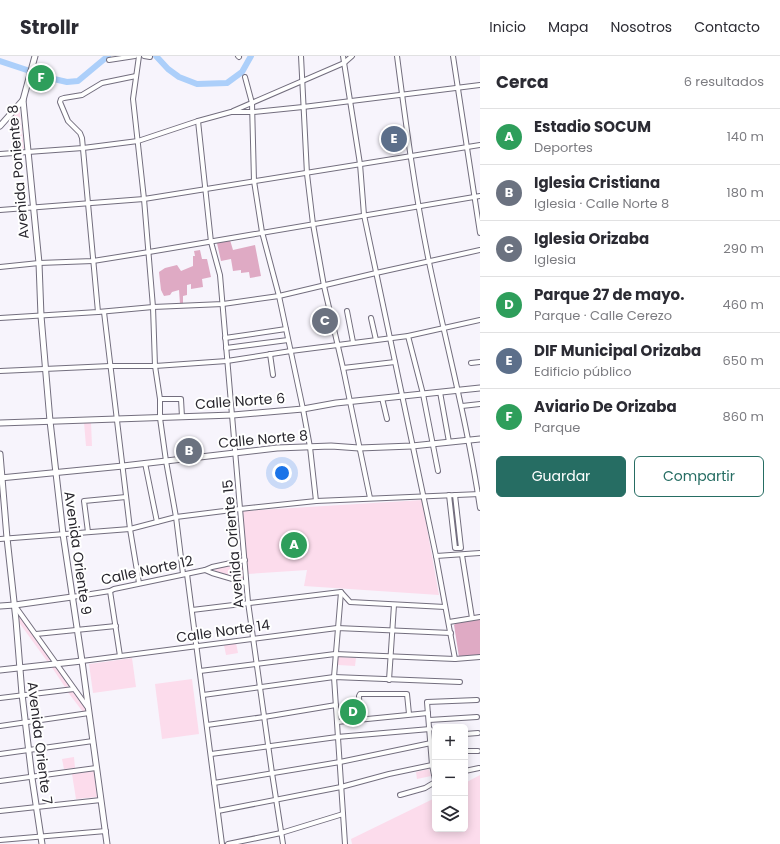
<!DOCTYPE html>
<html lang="es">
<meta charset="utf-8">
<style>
:root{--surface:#fff;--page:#f7f7f7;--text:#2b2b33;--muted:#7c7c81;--line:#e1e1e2;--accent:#266d63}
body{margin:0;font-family:Poppins,sans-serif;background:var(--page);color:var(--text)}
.controls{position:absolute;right:12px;bottom:12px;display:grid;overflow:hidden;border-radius:6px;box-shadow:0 2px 10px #0003}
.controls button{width:36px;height:36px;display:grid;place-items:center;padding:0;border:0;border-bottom:1px solid var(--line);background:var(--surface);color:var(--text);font:20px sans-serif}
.you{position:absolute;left:282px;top:417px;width:14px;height:14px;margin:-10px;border:3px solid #fff;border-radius:50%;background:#1a73e8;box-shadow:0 0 0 6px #1a73e833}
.badge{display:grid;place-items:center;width:26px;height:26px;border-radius:50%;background:var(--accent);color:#fff;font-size:13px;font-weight:700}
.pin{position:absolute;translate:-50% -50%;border:2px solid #fff;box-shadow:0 1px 4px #0006}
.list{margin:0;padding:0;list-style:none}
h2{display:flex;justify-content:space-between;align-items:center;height:52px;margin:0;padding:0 16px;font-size:17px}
h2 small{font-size:13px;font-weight:400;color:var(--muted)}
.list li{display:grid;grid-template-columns:26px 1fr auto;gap:12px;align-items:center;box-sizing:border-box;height:56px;padding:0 16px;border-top:1px solid var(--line)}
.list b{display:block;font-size:15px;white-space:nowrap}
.list p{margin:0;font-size:13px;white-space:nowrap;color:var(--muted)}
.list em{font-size:13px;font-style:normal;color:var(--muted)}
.actions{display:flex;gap:8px;padding:12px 16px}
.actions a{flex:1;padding:9px 0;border:1px solid var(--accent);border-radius:6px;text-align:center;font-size:14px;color:var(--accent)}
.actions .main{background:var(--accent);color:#fff}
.icon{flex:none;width:22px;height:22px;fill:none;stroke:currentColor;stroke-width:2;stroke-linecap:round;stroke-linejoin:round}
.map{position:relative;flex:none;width:480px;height:788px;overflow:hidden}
header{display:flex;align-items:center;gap:24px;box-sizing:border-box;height:56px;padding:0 20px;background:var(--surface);border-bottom:1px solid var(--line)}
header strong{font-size:19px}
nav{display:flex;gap:22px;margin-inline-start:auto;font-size:14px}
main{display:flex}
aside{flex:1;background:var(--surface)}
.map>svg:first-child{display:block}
.green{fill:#fcdcec}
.forest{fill:#dfaac4}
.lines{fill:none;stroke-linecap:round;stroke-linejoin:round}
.river{stroke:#accffa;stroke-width:6}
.minor-casing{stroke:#736e7e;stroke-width:6}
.tertiary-casing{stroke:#736e7e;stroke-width:7}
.minor{stroke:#fff;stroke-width:4}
.tertiary{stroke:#fff;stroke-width:5}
.labels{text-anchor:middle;stroke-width:4;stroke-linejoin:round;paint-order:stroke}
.street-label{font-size:14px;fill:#29272e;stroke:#fff}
</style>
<header>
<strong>Strollr</strong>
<nav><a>Inicio</a><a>Mapa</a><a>Nosotros</a><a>Contacto</a></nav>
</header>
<main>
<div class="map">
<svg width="480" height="788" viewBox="0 0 480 788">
<rect width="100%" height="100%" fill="#f7f4fc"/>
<g class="green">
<polygon points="40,19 41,19 55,30 36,25 37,20"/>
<polygon points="19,49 24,93 12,93 9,63"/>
<polygon points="397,70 399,78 383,81 382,73"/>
<polygon points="84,366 91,366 92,390 86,390"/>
<polygon points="422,444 439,539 304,530 307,514 247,518 243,455"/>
<polygon points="240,507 243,510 244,521 242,523 215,515 216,512"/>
<polygon points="18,558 52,604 47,605 18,565"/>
<polygon points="236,587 238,597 226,599 224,589"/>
<polygon points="338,601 356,602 355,610 338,609"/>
<polygon points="132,602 136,631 93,637 89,608"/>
<polygon points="56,609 70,630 65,631 51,610"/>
<polygon points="192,623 199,678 162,683 155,628"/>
<polygon points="67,635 72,635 86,653 86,655 83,656"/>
<polygon points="358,652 358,660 349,661 348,653"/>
<polygon points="74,701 75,712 64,713 62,703"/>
<polygon points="429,713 431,720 417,723 416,716"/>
<polygon points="94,715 97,741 76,743 72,718"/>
<polygon points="480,719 480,788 352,788 351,783 435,742 435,773 465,773 465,727"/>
</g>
<g class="forest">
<polygon points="230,184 233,194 255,189 261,220 250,222 249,216 241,217 241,214 233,215 231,203 221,205 217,187"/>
<polygon points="200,194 202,203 207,203 211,221 202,223 203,231 191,233 191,228 187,229 187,239 183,240 183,247 180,248 179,234 172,236 170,239 164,240 161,234 159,216 165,212 177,209 181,215 193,210 193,200 195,200 194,195"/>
<polygon points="480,563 480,599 459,601 454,569 456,567"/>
</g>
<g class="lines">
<g class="river">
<polyline points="156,0 168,13 179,21 197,28 227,27 242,16 251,0"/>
<polyline points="0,5 54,23 67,26 78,25 108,0"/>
</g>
<g class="minor-casing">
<g id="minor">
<polyline points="139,0 133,43 144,143 153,251 155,310 160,343 160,362 166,405 176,461 183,518"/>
<polyline points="144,0 150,1"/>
<polyline points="238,0 239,1"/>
<polyline points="301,0 307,118 313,168 324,230 343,312 370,442"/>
<polyline points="343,0 360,108 364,159 436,500 455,603"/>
<path d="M 397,0 C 406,69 415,138 429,206 C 446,288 468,369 480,452"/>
<polyline points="453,0 480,177"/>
<polyline points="109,4 135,0"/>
<polyline points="245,21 252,47 254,125 262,176 279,240 303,353 310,391 316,445"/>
<polyline points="233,55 344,7 352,0"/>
<polyline points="198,65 211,186 220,219 248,546 272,717 283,788"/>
<polyline points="0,98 83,92 138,85 198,65 231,56 253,56 303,51 480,29"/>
<polyline points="0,154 144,143 480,89"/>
<polyline points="0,211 39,207 93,205 149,196 480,140"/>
<polyline points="347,255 353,286"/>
<polyline points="98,256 82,82 80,77 68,65 60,46 61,43 64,42 82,39 102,27 136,20"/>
<polyline points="104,256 130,473 139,527"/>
<polyline points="0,262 98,256 153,251 223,248 279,240 376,217 480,194"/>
<polyline points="371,262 376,284"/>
<polyline points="408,280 423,338 438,415"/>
<polyline points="225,282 286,273"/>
<polyline points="226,292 288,284"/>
<polyline points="270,298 273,319"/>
<polyline points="471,307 480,306"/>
<polyline points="343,312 395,306"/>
<polyline points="0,315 110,310 155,310 227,305 291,295 408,280 480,264"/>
<polyline points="440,336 449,386"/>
<polyline points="382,342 387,363"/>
<polyline points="160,343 181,343 182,361"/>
<polyline points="462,350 480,348"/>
<polyline points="145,407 157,466"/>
<polyline points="449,439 455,492 461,492 455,439"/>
<polyline points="88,476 84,445 126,441"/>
<polyline points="0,483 130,473 176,461 240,453 316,445 480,438"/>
<polyline points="462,499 472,562"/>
<polyline points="436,500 480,497"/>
<polyline points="205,514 212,517 246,527"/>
<polyline points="187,518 222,788"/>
<polyline points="110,535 120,600"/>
<polyline points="341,536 334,621 345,788"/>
<polyline points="72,541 110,535 114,533 205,514 212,511 245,504"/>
<polyline points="15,550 88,652"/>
<polyline points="192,554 341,536 350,546 445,551"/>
<polyline points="449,566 480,561"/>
<polyline points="36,578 116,570"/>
<polyline points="82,605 337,572 451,577"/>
<polyline points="200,615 335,598 455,603 480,601"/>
<polyline points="389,624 394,549"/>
<polyline points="203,639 334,621 460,626"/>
<polyline points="0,642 74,633"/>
<polyline points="360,664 359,640 360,638 407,638 409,658"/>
<polyline points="429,664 477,661"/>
<polyline points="337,666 428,657"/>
<polyline points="207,669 264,661 336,649"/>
<polyline points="0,670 89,657"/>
<polyline points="465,678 478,677"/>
<polyline points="465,695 478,695"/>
<polyline points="0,698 93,685"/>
<polyline points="211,698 337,681 430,673"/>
<polyline points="465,715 479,712"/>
<polyline points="435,724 432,709 427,646 477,644"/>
<polyline points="0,725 96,712"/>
<polyline points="214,727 340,706 431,687"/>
<polyline points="400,739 425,732 435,726"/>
<polyline points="0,755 101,744"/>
<polyline points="218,755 341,731 389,718 432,709"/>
<polyline points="0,784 106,775"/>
<polyline points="228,788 281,777 343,758"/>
</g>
</g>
<g class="tertiary-casing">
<g id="tertiary">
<polyline points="35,0 23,44 39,207 41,260 50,365 63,478 82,605 107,788"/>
<polyline points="0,70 23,44"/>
<polyline points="0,367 233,359 303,353 336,347 480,332"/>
<polyline points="0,398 7,482 16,564 22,638 32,722 42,788"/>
<polyline points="0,422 123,410 277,392 331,390 359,392 412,390 480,383"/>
<polyline points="0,550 15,549 72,541"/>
<polyline points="0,614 82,605"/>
</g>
</g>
<use href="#minor" class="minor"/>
<use href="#tertiary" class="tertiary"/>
</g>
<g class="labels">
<g class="street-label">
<text transform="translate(18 116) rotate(-95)" y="5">Avenida Poniente 8</text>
<text transform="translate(240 345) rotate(-4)" y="5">Calle Norte 6</text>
<text transform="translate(263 383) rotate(-5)" y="5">Calle Norte 8</text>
<text transform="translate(233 488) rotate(-95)" y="5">Avenida Oriente 15</text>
<text transform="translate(78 497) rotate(82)" y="5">Avenida Oriente 9</text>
<text transform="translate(147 514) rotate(-12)" y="5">Calle Norte 12</text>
<text transform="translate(223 575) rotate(-8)" y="5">Calle Norte 14</text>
<text transform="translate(40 687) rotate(83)" y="5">Avenida Oriente 7</text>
</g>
</g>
</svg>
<div class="controls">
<button>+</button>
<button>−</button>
<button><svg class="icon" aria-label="layers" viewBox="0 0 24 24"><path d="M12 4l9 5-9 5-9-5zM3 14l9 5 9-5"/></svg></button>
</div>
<div class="you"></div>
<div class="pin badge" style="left:294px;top:489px;background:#2e9e5b">A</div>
<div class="pin badge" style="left:189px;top:395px;background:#6b7280">B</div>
<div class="pin badge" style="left:325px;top:265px;background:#6b7280">C</div>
<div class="pin badge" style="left:353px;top:656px;background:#2e9e5b">D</div>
<div class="pin badge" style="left:394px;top:83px;background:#5c6f8a">E</div>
<div class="pin badge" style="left:41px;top:22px;background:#2e9e5b">F</div>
</div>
<aside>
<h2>Cerca<small>6 resultados</small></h2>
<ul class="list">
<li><span class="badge" style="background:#2e9e5b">A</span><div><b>Estadio SOCUM</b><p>Deportes</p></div><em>140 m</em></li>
<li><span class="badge" style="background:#6b7280">B</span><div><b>Iglesia Cristiana</b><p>Iglesia · Calle Norte 8</p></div><em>180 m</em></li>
<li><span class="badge" style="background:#6b7280">C</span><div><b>Iglesia Orizaba</b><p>Iglesia</p></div><em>290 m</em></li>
<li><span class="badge" style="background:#2e9e5b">D</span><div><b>Parque 27 de mayo.</b><p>Parque · Calle Cerezo</p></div><em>460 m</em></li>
<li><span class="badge" style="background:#5c6f8a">E</span><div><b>DIF Municipal Orizaba</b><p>Edificio público</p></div><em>650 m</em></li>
<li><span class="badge" style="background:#2e9e5b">F</span><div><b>Aviario De Orizaba</b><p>Parque</p></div><em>860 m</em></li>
</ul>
<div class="actions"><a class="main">Guardar</a><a>Compartir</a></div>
</aside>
</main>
